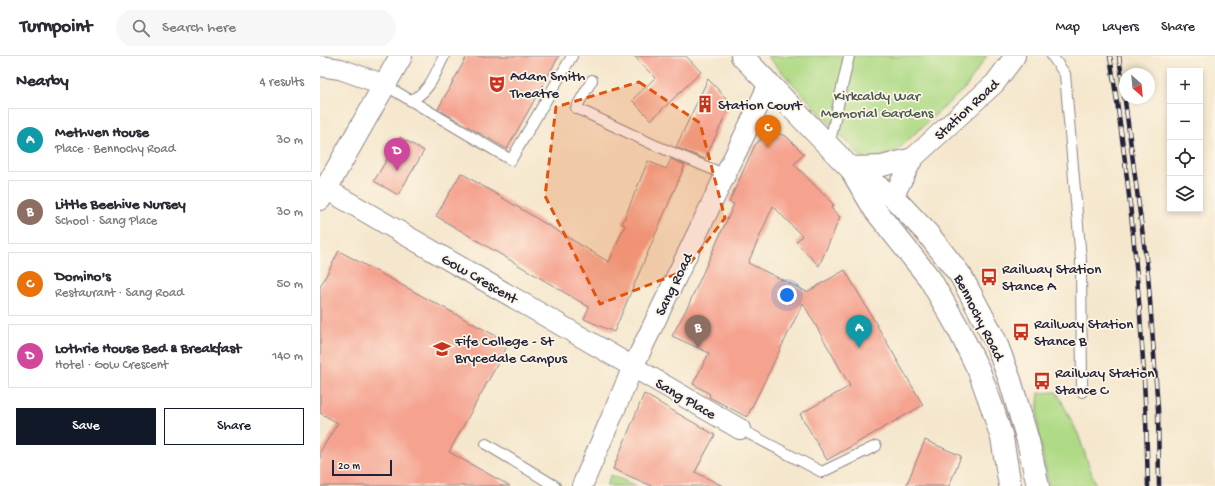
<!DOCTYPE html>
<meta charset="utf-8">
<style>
:root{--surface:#fff;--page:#f7f7f7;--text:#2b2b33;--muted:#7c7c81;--line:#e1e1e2;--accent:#111827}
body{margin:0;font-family:"Gochi Hand",sans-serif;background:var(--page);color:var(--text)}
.controls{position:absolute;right:12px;top:12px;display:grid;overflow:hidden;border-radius:0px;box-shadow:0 2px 6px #0003}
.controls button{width:36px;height:36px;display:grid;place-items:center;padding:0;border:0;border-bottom:1px solid var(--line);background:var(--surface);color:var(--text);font:20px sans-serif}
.compass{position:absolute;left:799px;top:12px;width:36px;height:36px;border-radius:50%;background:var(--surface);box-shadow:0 2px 6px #0003;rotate:153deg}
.scale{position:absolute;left:12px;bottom:10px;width:60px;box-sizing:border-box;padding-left:4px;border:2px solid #22223b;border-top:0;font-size:11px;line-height:14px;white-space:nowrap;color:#22223b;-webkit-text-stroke:3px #fcf5e5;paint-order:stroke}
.you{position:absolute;left:467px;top:239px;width:14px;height:14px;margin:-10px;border:3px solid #fff;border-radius:50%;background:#1a73e8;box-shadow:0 0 0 6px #1a73e833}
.badge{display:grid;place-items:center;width:26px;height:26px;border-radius:50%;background:var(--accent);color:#fff;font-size:13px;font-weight:700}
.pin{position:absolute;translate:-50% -33px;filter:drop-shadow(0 1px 2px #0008)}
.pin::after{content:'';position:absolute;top:21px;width:14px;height:12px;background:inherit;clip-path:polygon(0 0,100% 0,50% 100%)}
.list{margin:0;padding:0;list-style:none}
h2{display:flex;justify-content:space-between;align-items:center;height:52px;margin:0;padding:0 16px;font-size:17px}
h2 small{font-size:13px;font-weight:400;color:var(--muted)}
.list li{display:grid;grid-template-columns:26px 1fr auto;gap:12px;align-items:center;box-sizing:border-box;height:64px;margin:0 8px 8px;padding:0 8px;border:1px solid var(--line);border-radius:0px}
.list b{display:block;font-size:15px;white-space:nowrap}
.list p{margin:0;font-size:13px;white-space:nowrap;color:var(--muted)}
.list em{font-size:13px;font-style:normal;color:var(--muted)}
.actions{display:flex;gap:8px;padding:12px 16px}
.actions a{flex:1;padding:9px 0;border:1px solid var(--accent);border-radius:0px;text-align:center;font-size:14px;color:var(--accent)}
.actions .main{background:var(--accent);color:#fff}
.icon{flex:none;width:22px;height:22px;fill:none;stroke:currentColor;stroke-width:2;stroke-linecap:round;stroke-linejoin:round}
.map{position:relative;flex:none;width:895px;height:430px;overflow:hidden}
header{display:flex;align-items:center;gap:24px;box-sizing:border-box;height:56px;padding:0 20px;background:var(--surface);border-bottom:1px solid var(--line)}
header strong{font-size:19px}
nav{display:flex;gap:22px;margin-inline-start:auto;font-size:14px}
.search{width:280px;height:36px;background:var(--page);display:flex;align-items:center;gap:10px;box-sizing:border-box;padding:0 14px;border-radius:22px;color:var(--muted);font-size:15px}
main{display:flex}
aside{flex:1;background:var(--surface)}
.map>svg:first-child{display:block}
.green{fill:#afda85;stroke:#687e60}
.building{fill:#f5a28f}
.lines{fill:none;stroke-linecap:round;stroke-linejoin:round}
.service-casing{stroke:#8c8484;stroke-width:12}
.minor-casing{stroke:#8c8484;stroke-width:22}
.tertiary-casing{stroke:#8c8484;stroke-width:24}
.secondary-casing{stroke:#8c8484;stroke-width:24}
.service{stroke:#fff;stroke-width:10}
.minor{stroke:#fff;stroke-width:20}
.tertiary{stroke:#fff;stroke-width:22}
.secondary{stroke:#fff;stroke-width:22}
.rail-casing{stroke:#22223b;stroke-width:4.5}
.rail{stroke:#fcf5e5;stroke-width:3;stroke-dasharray:9;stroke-linecap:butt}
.marked{fill:#de560e;fill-opacity:0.2;stroke:#de560e;stroke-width:3;stroke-dasharray:8 5;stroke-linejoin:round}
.labels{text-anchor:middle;stroke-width:3.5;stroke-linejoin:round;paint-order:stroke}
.poi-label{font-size:15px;fill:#22223b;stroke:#fcf5e5;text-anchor:start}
.park-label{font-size:15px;fill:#4c5951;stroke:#fcf5e5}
.street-label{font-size:15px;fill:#22223b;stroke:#fcf5e5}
</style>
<header>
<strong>Turnpoint</strong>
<div class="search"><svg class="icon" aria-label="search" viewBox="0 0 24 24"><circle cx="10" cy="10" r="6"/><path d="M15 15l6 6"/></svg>Search here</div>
<nav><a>Map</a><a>Layers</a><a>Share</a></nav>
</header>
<main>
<aside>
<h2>Nearby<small>4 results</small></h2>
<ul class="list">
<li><span class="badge" style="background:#0f9aa8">A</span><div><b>Methven House</b><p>Place · Bennochy Road</p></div><em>30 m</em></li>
<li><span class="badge" style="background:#8d6e63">B</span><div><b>Little Beehive Nursey</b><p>School · Sang Place</p></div><em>30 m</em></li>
<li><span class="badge" style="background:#e8710a">C</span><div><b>Domino's</b><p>Restaurant · Sang Road</p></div><em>50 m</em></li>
<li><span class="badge" style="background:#d1479c">D</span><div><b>Lothrie House Bed &amp; Breakfast</b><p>Hotel · Gow Crescent</p></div><em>140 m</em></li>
</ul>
<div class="actions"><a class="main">Save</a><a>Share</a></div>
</aside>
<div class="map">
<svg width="895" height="430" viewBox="0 0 895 430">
<rect width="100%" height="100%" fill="#fcf5e5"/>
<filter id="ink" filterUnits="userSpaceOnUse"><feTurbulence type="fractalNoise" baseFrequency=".025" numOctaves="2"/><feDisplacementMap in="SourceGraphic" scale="8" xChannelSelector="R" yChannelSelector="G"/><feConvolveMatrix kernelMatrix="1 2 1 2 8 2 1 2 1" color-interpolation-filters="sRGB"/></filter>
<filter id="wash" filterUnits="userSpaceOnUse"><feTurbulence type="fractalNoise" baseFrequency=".012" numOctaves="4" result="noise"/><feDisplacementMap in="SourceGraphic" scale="16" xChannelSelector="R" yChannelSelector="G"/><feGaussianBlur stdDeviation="0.9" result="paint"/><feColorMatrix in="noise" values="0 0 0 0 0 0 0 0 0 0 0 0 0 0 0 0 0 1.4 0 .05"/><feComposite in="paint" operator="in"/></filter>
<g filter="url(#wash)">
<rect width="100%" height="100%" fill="#f5e7cd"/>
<g class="green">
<polygon points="447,0 667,0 646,31 575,96 545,105"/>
<path d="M 737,336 L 758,378 L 776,430 L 729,430 C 722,398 715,369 719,337 Z"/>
<polygon points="291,419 317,430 286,430"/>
</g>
<g id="blocks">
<g class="building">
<polygon points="147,0 239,0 187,93 118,53"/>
<polygon points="314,0 366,0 381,16 331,64 312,44 335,22"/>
<polygon points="388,23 407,43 409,52 385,103 356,91"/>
<polygon points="460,78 466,80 484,98 474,108 514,149 511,152 520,161 499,210 476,186 482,180 453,150 428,207 487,236 525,214 603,349 507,404 480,358 530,330 483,247 427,361 389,341 390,338 373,328 389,297 352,280 368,250 414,148 409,146 435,89 443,81"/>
<polygon points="80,81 104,95 78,139 54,125"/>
<polygon points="351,103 365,109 294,276 264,263 269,251 116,160 141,117 289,206 305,169 302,168 328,105 346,113"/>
<polygon points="19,195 189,287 129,396 190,430 0,430 0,396 18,367 0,357 0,231"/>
<polygon points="324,338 395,379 375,416 403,430 332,430 293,413"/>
<polygon points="605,384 641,400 629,430 586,430"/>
</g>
</g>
</g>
<g filter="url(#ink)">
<use href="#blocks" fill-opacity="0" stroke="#8c8484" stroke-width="1"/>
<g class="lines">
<g class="service-casing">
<g id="service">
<polyline points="732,0 745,18 761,204 762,336"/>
<polyline points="272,24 256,52 332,88 406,119"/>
<path d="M 65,29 L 90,44 C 109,38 116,16 124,0"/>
<polyline points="90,44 191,104 252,0"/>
<polyline points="509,90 529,0"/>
<polyline points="420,373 502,416 556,390"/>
<polyline points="166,388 235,430"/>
</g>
</g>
<g class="minor-casing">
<g id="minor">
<polyline points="0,10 20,13 65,29"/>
<polyline points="529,111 562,110 593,102"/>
<polyline points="6,133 420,373"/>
<polyline points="573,141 593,102 675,27 695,0"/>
<polyline points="262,430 313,311 449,28"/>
</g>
</g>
<g class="tertiary-casing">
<polyline id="tertiary" points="0,143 81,0"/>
</g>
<g class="secondary-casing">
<g id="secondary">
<polyline points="422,0 529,111 573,141 608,178 641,220 675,284 690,324 708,385 718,430"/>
<polyline points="533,117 555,154 610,223 638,272 659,315 672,351 682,382 690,430"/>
</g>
</g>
<use href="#service" class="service"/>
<use href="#minor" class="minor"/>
<use href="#tertiary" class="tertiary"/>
<use href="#secondary" class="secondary"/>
<g class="rail-casing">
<g id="rail">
<path d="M 790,0 C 813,142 825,287 828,430"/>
<polyline points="799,0 828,218 838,353 839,430"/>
</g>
</g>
<use href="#rail" class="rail"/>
</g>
</g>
<path class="marked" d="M 319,26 L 380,67 L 405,162 L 364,215 L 280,248 L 225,140 L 236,51 Z"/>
<defs>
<g id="theatre-bare" transform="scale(1.38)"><path d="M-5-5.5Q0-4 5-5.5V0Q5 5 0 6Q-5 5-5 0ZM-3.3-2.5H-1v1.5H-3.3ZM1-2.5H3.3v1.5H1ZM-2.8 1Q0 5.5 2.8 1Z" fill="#c8321e" stroke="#fcf5e5" stroke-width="2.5" paint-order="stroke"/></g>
<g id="building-bare" transform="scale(1.38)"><path d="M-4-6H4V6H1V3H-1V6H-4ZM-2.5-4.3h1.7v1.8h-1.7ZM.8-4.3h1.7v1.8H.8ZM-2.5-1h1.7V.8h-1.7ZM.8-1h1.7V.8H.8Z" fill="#c8321e" stroke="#fcf5e5" stroke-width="2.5" paint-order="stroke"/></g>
<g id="bus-bare" transform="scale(1.38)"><path d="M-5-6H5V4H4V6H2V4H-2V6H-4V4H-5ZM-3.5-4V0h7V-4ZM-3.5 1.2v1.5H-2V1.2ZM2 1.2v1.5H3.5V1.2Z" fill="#c8321e" stroke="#fcf5e5" stroke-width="2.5" paint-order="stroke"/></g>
<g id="university-bare" transform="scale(1.38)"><path d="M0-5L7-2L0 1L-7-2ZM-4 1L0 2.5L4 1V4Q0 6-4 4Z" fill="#c8321e" stroke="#fcf5e5" stroke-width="2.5" paint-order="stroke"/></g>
</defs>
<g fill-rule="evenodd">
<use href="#theatre-bare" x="177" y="28"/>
<use href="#building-bare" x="385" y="48"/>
<use href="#bus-bare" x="669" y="221"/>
<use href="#bus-bare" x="701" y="276"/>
<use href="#university-bare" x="122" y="293"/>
<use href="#bus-bare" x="722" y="325"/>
</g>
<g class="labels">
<g class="poi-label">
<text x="190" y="24">Adam Smith<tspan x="190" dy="17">Theatre</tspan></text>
<text x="398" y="53">Station Court</text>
<text x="682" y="217">Railway Station<tspan x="682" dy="17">Stance A</tspan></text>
<text x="714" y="272">Railway Station<tspan x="714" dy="17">Stance B</tspan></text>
<text x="135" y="289">Fife College - St<tspan x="135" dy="17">Brycedale Campus</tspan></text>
<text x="735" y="321">Railway Station<tspan x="735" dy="17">Stance C</tspan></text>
</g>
<g class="park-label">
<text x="557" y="44">Kirkcaldy War<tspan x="557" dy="17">Memorial Gardens</tspan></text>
</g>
<g class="street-label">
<text transform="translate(646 53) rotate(-43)" y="5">Station Road</text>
<text transform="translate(160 222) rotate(30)" y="5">Gow Crescent</text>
<text transform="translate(353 228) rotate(-64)" y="5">Sang Road</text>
<text transform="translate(660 261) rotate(63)" y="5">Bennochy Road</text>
<text transform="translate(366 342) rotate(30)" y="5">Sang Place</text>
</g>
</g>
</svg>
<div class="controls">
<button>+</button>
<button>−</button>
<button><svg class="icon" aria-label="locate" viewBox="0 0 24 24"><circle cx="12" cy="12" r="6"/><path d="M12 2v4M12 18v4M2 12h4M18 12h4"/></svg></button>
<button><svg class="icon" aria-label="layers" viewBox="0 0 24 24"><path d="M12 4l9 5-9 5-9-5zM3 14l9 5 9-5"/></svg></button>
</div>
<svg class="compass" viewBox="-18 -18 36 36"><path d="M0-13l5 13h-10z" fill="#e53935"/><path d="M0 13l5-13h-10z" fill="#7c7c81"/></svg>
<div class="scale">20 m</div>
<div class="you"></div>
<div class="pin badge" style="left:539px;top:292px;background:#0f9aa8">A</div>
<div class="pin badge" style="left:378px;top:292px;background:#8d6e63">B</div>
<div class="pin badge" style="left:448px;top:92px;background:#e8710a">C</div>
<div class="pin badge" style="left:77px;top:115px;background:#d1479c">D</div>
</div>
</main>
